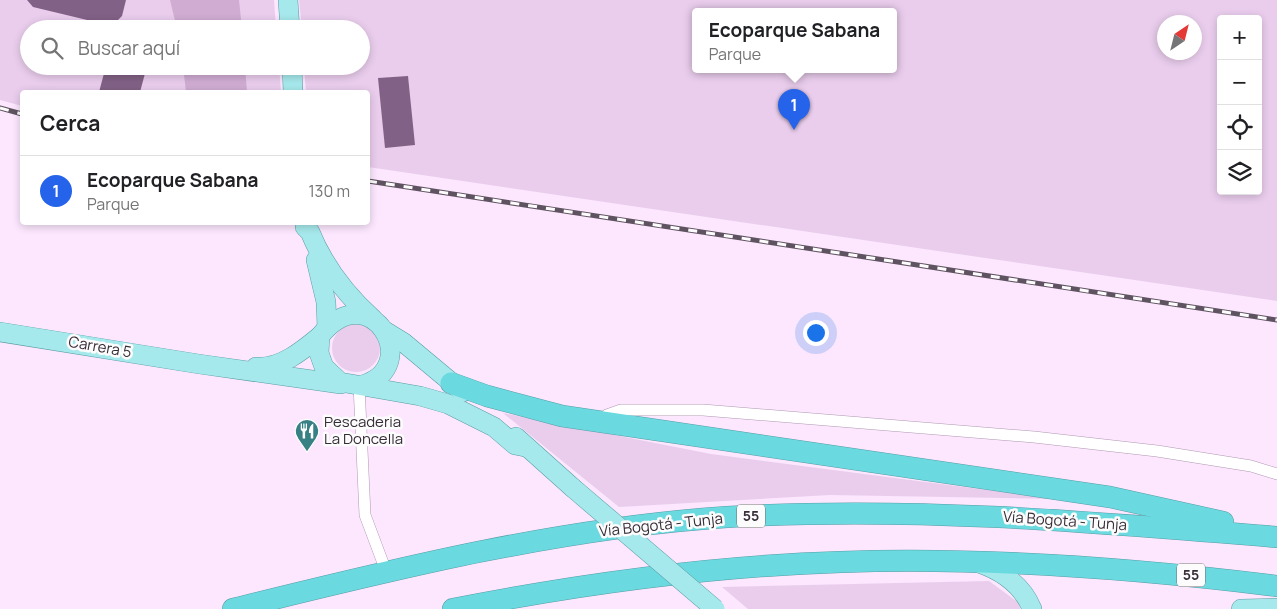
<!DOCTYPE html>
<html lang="es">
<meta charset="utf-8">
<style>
:root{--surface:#fff;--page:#f2f2f2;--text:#202124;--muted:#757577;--line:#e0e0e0;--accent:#2563eb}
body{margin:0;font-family:Manrope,sans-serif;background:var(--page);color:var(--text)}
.controls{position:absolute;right:15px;top:15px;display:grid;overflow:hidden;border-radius:5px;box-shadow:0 2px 8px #0003}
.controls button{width:45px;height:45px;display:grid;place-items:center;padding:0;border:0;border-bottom:1px solid var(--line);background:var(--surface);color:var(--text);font:25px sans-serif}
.compass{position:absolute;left:1157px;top:15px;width:45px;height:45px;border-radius:50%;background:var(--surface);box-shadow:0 2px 8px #0003;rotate:35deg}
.you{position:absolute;left:815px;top:332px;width:18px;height:18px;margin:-12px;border:4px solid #fff;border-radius:50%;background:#1a73e8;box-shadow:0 0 0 8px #1a73e833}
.badge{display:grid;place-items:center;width:32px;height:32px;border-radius:50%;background:var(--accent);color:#fff;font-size:16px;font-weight:700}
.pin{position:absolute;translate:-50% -41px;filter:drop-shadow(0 1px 2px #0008)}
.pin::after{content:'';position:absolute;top:26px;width:18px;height:15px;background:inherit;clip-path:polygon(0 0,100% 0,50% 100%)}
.popup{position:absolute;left:692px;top:8px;width:205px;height:65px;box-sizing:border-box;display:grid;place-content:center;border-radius:5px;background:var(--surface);filter:drop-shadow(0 1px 4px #0005);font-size:16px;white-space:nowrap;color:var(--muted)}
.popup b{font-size:19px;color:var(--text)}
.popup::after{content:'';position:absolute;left:50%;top:100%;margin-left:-10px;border:10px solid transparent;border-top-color:var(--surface)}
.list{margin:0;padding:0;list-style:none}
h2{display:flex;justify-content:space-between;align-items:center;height:65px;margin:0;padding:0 20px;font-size:21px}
h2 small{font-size:16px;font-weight:400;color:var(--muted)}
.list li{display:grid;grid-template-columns:32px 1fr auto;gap:15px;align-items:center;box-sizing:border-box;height:70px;padding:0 20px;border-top:1px solid var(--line)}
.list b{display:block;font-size:19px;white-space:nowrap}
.list p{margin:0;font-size:16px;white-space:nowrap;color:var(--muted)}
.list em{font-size:16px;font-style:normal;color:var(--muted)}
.icon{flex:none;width:28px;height:28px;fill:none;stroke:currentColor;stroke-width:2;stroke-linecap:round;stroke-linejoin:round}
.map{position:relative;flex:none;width:1277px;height:609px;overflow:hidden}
.search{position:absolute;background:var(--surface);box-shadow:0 2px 8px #0003;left:20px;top:20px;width:350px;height:55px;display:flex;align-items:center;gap:12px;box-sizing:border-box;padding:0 18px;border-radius:28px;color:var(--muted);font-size:19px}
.panel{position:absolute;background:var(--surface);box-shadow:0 2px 8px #0003;left:20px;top:90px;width:350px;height:135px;border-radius:5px}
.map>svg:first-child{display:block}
.green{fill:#eacded;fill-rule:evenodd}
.water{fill:#d0acd3}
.building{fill:#826186}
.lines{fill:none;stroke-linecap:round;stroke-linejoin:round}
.street-casing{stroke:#b098b2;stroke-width:12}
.primary-casing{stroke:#589da5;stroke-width:20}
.highway-casing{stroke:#589da5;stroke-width:22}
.street{stroke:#fff;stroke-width:11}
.primary{stroke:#a6e9ec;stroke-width:19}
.highway{stroke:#6adae0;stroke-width:21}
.rail-casing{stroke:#605361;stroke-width:5}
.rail{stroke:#fcfcfc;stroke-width:3;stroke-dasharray:9;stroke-linecap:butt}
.primary-bridge-casing{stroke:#589da5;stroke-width:20;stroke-linecap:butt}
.primary-bridge{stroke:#a6e9ec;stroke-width:19}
.labels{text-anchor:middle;stroke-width:5;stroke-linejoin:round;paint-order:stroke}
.shield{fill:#fcfcfc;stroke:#726b73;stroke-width:1}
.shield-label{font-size:14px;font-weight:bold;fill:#372d38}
.street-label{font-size:15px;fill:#372d38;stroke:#fcfcfc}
.poi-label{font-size:15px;fill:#372d38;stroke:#fcfcfc;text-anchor:start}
</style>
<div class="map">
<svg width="1277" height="609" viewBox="0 0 1277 609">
<rect width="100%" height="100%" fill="#fce7fe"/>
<g class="green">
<polygon points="0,0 274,0 276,29 29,29 29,66 279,66 281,92 22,92 22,106 0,100"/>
<path d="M 299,0 L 1277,0 L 1277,301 L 368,167 L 368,92 L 306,92 L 304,66 L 361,66 L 361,29 L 302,29 ZM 695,11 L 893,11 L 893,69 L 695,69 ZM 1221,19 L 1258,19 L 1258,191 L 1221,191 ZM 1164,22 L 1194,22 L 1194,52 L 1164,52 Z"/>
<circle cx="356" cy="348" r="24"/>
<polygon points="503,413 711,454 1057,499 830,495 619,507"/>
<polygon points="989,581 1019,603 1020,609 748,609 722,587"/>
</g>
<g class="water">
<polygon points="170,0 239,0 242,29 177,29"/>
<polygon points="183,66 245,66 247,92 186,92"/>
</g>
<g class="building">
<polygon points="27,0 126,0 122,16 114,24 108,25 33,7"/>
<polygon points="118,20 149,28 149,29 116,29"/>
<polygon points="106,66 147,66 140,92 99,92"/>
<polygon points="408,76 415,145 385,148 378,78"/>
</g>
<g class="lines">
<g class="street-casing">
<g id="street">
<polyline points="359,385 365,515 386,571"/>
<polyline points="601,421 607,415 621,410 703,410 1034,437 1157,451 1251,466 1277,474"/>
</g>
</g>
<g class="primary-casing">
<g id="primary">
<polyline points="288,0 290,29"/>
<polyline points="292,66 293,92"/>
<path d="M 305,227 L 310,232 C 324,266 345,294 373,319"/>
<polyline points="316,260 326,302 327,328"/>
<polyline points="385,331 403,342 463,392"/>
<polyline points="0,332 199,364 341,384"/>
<path d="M 256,367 C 280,369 302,351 320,336"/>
<path d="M 362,385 C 425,367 370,273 320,336 L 319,353 L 324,367 L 340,382 L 420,396 L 448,404 L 494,427 L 515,445 L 525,447"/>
<polyline points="516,437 573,488"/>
<path d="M 979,563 C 1002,571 1023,586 1032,609"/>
<polyline points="1241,609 1277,608"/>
</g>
</g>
<g class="highway-casing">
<g id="highway">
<polyline points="451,383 487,396 562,416 1110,497 1223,522"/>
<path d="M 233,609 C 395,569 559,528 727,517 C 911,506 1094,522 1277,537"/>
<path d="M 453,609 C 580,584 711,566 841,562 C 987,557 1132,568 1277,586"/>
</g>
</g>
<use href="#street" class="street"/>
<use href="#primary" class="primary"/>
<use href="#highway" class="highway"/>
<g class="rail-casing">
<g id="rail">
<polyline points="0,108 22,114"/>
<polyline points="368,181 1277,320"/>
</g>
</g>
<use href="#rail" class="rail"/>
<g class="primary-bridge-casing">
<polyline id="primary-bridge" points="573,488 715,609"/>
</g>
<use href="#primary-bridge" class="primary-bridge"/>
</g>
<defs>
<g id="restaurant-pin" transform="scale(1.25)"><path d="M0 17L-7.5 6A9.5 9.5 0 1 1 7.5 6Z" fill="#378084" stroke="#fcfcfc"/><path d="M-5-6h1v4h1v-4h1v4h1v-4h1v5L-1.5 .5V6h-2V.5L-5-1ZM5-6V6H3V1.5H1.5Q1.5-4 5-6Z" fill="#fff"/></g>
</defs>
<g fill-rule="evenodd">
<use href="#restaurant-pin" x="307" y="431"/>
</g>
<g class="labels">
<g class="shield">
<rect x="737" y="504.5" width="28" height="23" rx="4"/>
<rect x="1177" y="563.5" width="28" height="23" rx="4"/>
</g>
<g class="shield-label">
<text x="751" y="521">55</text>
<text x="1191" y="580">55</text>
</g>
<g class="street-label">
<text transform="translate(100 347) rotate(10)" y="5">Carrera 5</text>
<text transform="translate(1065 521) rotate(4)" y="5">Vía Bogotá - Tunja</text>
<text transform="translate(661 525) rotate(-6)" y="5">Vía Bogotá - Tunja</text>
</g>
<g class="poi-label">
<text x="324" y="427">Pescaderia<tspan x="324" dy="17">La Doncella</tspan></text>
</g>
</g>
</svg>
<div class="controls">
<button>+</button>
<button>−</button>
<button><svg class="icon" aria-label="locate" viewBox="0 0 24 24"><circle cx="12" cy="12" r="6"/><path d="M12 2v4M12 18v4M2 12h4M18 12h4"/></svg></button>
<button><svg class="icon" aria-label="layers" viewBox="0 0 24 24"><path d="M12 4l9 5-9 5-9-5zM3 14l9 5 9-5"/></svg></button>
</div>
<svg class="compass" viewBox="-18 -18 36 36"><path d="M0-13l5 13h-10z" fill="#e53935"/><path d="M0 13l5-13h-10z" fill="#757577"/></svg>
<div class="you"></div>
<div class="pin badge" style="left:794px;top:130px">1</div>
<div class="popup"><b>Ecoparque Sabana</b>Parque</div>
<div class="search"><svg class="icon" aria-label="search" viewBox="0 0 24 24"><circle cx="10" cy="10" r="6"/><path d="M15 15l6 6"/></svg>Buscar aquí</div>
<section class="panel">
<h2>Cerca<small></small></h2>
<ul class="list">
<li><span class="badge">1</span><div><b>Ecoparque Sabana</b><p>Parque</p></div><em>130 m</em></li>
</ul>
</section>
</div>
